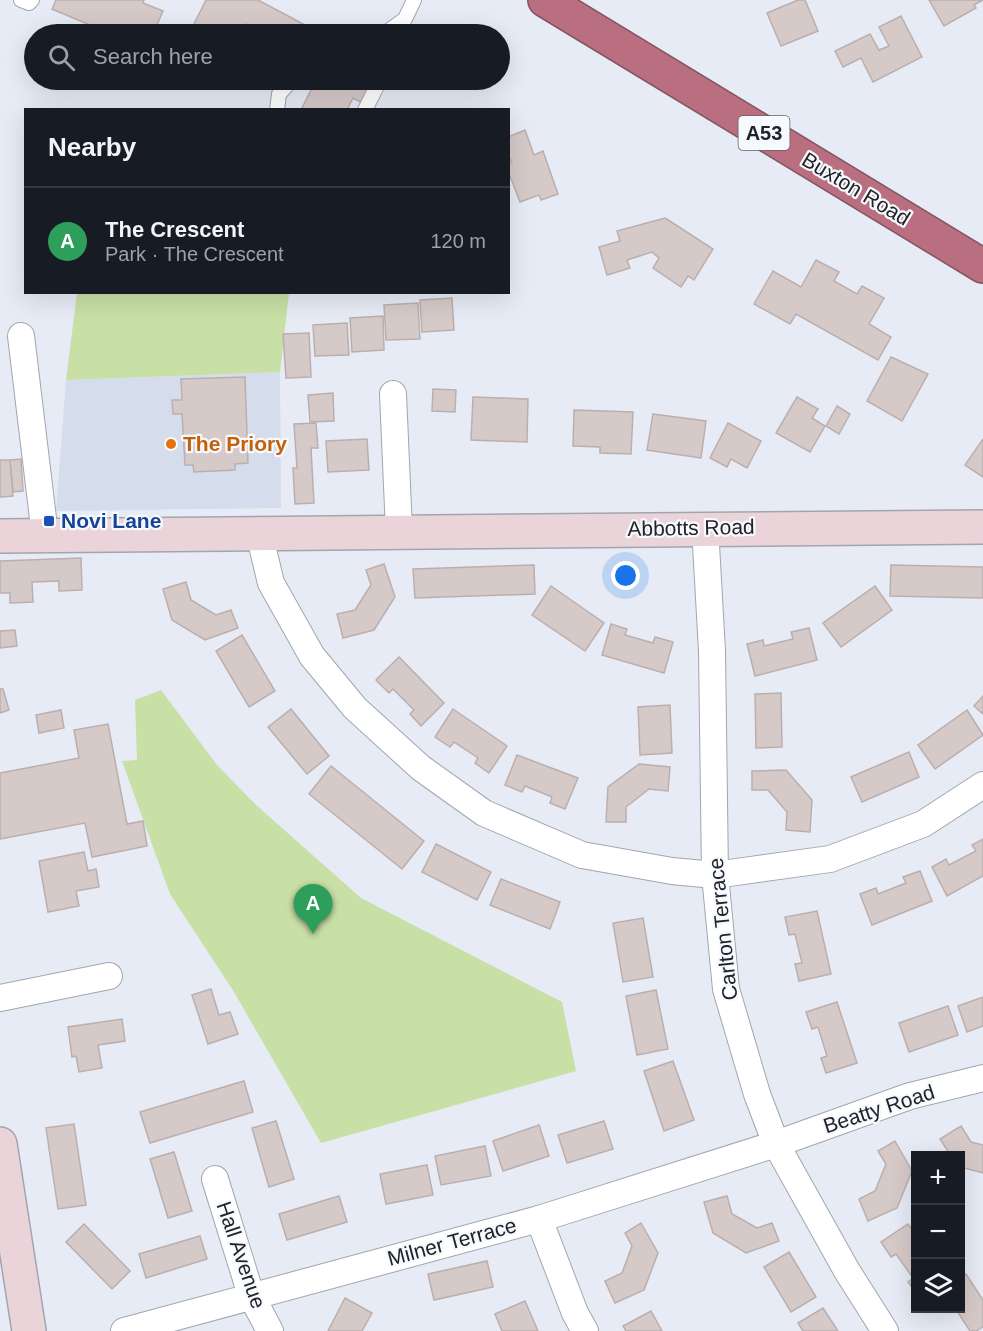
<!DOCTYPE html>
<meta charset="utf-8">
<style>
:root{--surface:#171b24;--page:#242831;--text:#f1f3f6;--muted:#9ea1a6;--line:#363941;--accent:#db2777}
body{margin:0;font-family:Arial,sans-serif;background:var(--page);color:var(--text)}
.controls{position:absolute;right:18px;bottom:18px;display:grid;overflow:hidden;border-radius:0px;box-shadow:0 6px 24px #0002}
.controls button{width:54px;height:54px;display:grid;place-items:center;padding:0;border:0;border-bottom:2px solid var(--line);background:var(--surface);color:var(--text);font:30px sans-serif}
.you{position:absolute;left:626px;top:576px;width:21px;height:21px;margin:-15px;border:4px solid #fff;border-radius:50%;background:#1a73e8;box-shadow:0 0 0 9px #1a73e833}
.badge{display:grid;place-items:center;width:39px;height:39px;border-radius:50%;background:var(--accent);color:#fff;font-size:20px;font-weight:700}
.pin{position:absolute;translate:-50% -50px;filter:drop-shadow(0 2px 3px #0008)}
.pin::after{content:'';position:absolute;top:32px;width:21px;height:18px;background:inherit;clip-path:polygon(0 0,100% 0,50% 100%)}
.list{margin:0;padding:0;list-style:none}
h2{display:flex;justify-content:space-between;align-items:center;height:78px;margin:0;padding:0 24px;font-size:26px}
h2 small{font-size:20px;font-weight:400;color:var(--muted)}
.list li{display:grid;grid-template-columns:39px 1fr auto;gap:18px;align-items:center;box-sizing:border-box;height:108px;padding:0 24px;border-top:2px solid var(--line)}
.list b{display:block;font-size:22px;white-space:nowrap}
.list p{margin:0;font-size:20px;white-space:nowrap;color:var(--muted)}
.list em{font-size:20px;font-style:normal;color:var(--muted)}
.icon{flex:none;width:33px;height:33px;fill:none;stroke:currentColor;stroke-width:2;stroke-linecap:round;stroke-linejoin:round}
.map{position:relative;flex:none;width:983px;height:1331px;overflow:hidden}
.search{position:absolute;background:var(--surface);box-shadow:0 6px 24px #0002;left:24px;top:24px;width:486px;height:66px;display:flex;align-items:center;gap:15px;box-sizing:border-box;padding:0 21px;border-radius:33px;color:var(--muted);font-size:22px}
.panel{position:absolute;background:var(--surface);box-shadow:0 6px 24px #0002;left:24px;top:108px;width:486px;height:186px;border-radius:0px}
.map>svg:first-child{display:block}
.built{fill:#d5dded}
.green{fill:#c8dfa6}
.building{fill:#d6cac9;stroke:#bbafae;stroke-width:1.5}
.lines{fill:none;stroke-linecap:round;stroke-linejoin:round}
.lane-casing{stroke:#a1a6ae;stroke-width:16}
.street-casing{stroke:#a1a6ae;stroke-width:28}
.secondary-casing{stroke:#a1a6ae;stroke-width:36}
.highway-casing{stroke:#845461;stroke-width:36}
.lane{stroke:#fff;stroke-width:14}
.street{stroke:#fff;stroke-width:26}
.secondary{stroke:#ead4d9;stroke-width:33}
.highway{stroke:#b96f80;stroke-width:33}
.food-dot{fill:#e8710a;stroke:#f6f9fe;stroke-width:2}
.transit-dot{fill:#1a4fb4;stroke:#f6f9fe;stroke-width:2}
.labels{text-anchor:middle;stroke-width:4.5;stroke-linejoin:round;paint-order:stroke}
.shield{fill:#f6f9fe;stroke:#616368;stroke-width:1.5}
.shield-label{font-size:20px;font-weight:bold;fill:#212327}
.street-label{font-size:21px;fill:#212327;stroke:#f6f9fe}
.food-label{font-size:21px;font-weight:bold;fill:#c56008;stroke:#f6f9fe;text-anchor:start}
.transit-label{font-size:21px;font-weight:bold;fill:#164399;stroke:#f6f9fe;text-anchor:start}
</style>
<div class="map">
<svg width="983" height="1331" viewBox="0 0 983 1331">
<rect width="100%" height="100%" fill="#e7ebf5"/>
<polygon class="built" points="280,372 281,508 56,511 66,380"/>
<g class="green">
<polygon points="77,293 289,293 280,372 66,380"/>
<polygon points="161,690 217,765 255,804 361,898 562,1002 576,1071 321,1143 234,992 170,894 122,761 137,760 135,700"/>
</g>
<g class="building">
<polygon points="56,0 144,0 143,3 163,11 153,34 111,34 52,9"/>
<polygon points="206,0 258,0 322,34 266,34 246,24 241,34 189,34"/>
<polygon points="798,0 805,0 818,31 781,46 767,13"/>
<polygon points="929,0 983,0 974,5 976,8 944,26"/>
<polygon points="901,16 922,57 873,82 861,58 843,67 835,51 870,34 879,50 889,46 879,27"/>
<polygon points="316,80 326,82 327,80 380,80 366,105 353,98 347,110 301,110"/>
<polygon points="525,130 534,155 543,151 558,194 541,200 539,195 520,202 508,171 508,164 512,163 508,154 508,137"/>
<polygon points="665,218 713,249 694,280 688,276 681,287 653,268 659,258 652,252 627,260 630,268 607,275 599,247 620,241 617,231"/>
<polygon points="816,260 839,272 834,281 857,294 862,286 884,298 869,324 891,337 878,360 796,314 790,324 754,304 773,271 801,287"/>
<polygon points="452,298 454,330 422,332 420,300"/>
<polygon points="418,303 420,339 386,340 384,305"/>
<polygon points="383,316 384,350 352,352 350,318"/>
<polygon points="347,323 349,355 315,356 313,325"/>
<polygon points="309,333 311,377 286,378 283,334"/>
<polygon points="891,357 928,374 902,421 867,401"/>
<polygon points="245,377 248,463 235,464 235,470 194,472 193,465 185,465 182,414 173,414 172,400 182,400 181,379"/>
<polygon points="433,389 456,390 455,412 432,411"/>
<polygon points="333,393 334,421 310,422 308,395"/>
<polygon points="473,397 528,399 527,442 471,440"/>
<polygon points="797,397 818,409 812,418 825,426 810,452 776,433"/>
<polygon points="837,406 850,414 839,434 826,426"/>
<polygon points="574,410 633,412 631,454 600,453 600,447 573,446"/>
<polygon points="653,414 706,421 701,458 647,450"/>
<polygon points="316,423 318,448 311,448 314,503 295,504 293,468 297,468 294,424"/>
<polygon points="728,423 761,441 747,468 731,459 727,467 710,458"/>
<polygon points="367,439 369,470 328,472 326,441"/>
<polygon points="983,439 983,477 965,465"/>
<polygon points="21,459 23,491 13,492 10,460"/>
<polygon points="0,460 10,460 13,496 0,497"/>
<polygon points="81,558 82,590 59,591 59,581 32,582 33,602 10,603 10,593 0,593 0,561"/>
<polygon points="384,564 395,597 374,630 343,638 337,614 355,610 371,585 366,570"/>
<polygon points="534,565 535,594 415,598 413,569"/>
<polygon points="891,565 983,567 983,598 890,596"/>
<polygon points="186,582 191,600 216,615 231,610 238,628 205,640 172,620 163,589"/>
<polygon points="551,586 604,623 585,651 532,615"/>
<polygon points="875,586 892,610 841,647 823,623"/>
<polygon points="611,624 627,629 625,635 653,643 655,637 673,642 664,673 602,655"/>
<polygon points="809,628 817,660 755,676 747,644 763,640 764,646 793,639 791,632"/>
<polygon points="15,630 17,646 0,648 0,631"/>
<polygon points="242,635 275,691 249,707 216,651"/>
<polygon points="399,657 444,703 421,726 410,714 414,710 393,689 389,693 376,680"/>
<polygon points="0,689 3,689 9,710 0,713"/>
<polygon points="781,693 782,747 756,748 755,694"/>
<polygon points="983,696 983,714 974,706"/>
<polygon points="670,705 672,753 640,755 638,707"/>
<polygon points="291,709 329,756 307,774 268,727"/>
<polygon points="453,709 507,746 489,773 475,763 478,758 454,742 450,747 435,737"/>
<polygon points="61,710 64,728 39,733 36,715"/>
<polygon points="967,710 983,735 935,769 918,745"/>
<polygon points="108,724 127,824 143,821 147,846 92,857 85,823 0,839 0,773 79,758 74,730"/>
<polygon points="909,752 919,777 862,802 851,777"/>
<polygon points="517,755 578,778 565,809 550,803 552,797 525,786 522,792 505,785"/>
<polygon points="639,764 670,767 668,791 649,789 626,807 626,822 606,822 608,787"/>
<polygon points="331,766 424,841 402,869 309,794"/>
<polygon points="786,770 812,800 810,832 786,830 787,812 768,790 752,790 752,771"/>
<polygon points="983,839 983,876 947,896 932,867 946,859 949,865 976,851 972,845"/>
<polygon points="436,844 491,872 477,900 422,872"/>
<polygon points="84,852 88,871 96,869 99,887 76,891 79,906 48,912 39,861"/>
<polygon points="920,871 932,901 872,925 860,894 876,888 878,894 906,883 903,877"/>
<polygon points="501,879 560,902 550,929 490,905"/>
<polygon points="817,911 831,974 799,981 795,964 802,963 795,934 789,935 785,917"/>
<polygon points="643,918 653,977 623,982 613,923"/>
<polygon points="211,989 219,1015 230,1012 238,1034 208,1044 192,995"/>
<polygon points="656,990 668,1049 637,1055 626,996"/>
<polygon points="983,997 983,1026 967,1032 958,1006"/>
<polygon points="837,1002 857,1063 826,1073 821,1058 827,1056 818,1027 812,1029 806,1012"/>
<polygon points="948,1006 958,1035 909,1052 899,1023"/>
<polygon points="122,1019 125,1041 98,1045 102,1068 79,1072 76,1056 72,1057 68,1027"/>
<polygon points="673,1061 694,1120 664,1131 644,1071"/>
<polygon points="244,1081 253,1112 150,1143 140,1112"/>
<polygon points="276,1121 294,1179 269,1187 252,1128"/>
<polygon points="604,1121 613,1149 567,1163 558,1135"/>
<polygon points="74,1124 86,1205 58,1209 46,1128"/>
<polygon points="539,1125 549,1156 503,1171 493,1141"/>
<polygon points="961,1126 971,1142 983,1145 983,1173 960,1167 960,1156 951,1156 940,1139"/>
<polygon points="895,1141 912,1171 897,1208 868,1221 859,1199 875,1191 886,1164 878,1151"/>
<polygon points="485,1146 491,1176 441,1185 435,1156"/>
<polygon points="174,1152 192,1211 168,1218 150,1159"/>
<polygon points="427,1165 433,1195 386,1204 380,1174"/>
<polygon points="339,1196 347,1222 287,1240 279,1214"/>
<polygon points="727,1196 732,1214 757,1228 772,1223 779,1241 746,1253 713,1233 704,1202"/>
<polygon points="641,1223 658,1253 644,1290 615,1303 605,1281 622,1273 632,1246 625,1233"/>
<polygon points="84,1224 130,1271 112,1289 66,1242"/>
<polygon points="908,1224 916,1235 916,1293 908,1282 913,1278 896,1254 891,1257 881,1242"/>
<polygon points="200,1236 207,1259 146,1278 139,1254"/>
<polygon points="789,1252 816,1297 791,1312 764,1267"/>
<polygon points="487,1261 493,1287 434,1300 428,1274"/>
<polygon points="966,1274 983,1300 983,1327 976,1331 970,1331 955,1308 960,1308 960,1277"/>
<polygon points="345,1298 372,1313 362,1331 328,1331"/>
<polygon points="525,1301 538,1331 502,1331 495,1314"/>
<polygon points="823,1308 838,1331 803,1331 798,1323"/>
<polygon points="651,1311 662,1331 626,1331 623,1326"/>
</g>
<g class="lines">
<g class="lane-casing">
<g id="lane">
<polyline points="21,0 29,3 32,0"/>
<polyline points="384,34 405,19 414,0"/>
<polyline points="277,110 279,94 290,82 285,80"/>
<polyline points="365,110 380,80"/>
</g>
</g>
<g class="street-casing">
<g id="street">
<polyline points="21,336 45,535"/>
<polyline points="393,394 399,531"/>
<polyline points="705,527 712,651 715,875 726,989 757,1094 776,1144 847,1271 885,1331"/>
<polyline points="259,533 271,583 312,656 355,708 421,768 484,813 582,855 672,871 715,875 830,859 923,824 983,785"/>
<polyline points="0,998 109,976"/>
<polyline points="215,1179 251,1295 270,1331"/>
<polyline points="539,1219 575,1313 585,1331"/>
<polyline points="124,1331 539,1219 776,1144 910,1096 983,1078"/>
</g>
</g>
<g class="secondary-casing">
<g id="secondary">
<polyline points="0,536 983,527"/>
<polyline points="0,1144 29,1331"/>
</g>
</g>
<g class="highway-casing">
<polyline id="highway" points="545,0 983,266"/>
</g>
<use href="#lane" class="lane"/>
<use href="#street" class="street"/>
<use href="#secondary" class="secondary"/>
<use href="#highway" class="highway"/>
</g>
<circle class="food-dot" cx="171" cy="444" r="6"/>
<rect class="transit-dot" x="43" y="515" width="12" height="12" rx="3"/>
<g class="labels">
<rect class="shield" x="738.5" y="116" width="51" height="34" rx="4.5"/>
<g class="shield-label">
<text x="764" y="140">A53</text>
</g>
<g class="street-label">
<text transform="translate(856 189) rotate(31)" y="7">Buxton Road</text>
<text transform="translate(691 528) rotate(-1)" y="7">Abbotts Road</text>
<text transform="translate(723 929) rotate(-96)" y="7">Carlton Terrace</text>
<text transform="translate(879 1109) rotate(-18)" y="7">Beatty Road</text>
<text transform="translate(452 1242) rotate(-15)" y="7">Milner Terrace</text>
<text transform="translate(241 1255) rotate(71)" y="7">Hall Avenue</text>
</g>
<g class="food-label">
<text x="183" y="451">The Priory</text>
</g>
<g class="transit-label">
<text x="61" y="528">Novi Lane</text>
</g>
</g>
</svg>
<div class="controls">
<button>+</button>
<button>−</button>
<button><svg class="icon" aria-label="layers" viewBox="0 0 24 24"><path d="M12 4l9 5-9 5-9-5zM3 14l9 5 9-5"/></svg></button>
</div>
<div class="you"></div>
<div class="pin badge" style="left:313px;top:934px;background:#2e9e5b">A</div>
<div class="search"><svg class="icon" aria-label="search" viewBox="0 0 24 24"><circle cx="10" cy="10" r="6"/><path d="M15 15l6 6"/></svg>Search here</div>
<section class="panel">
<h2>Nearby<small></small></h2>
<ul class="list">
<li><span class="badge" style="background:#2e9e5b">A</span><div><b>The Crescent</b><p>Park · The Crescent</p></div><em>120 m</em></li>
</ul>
</section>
</div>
